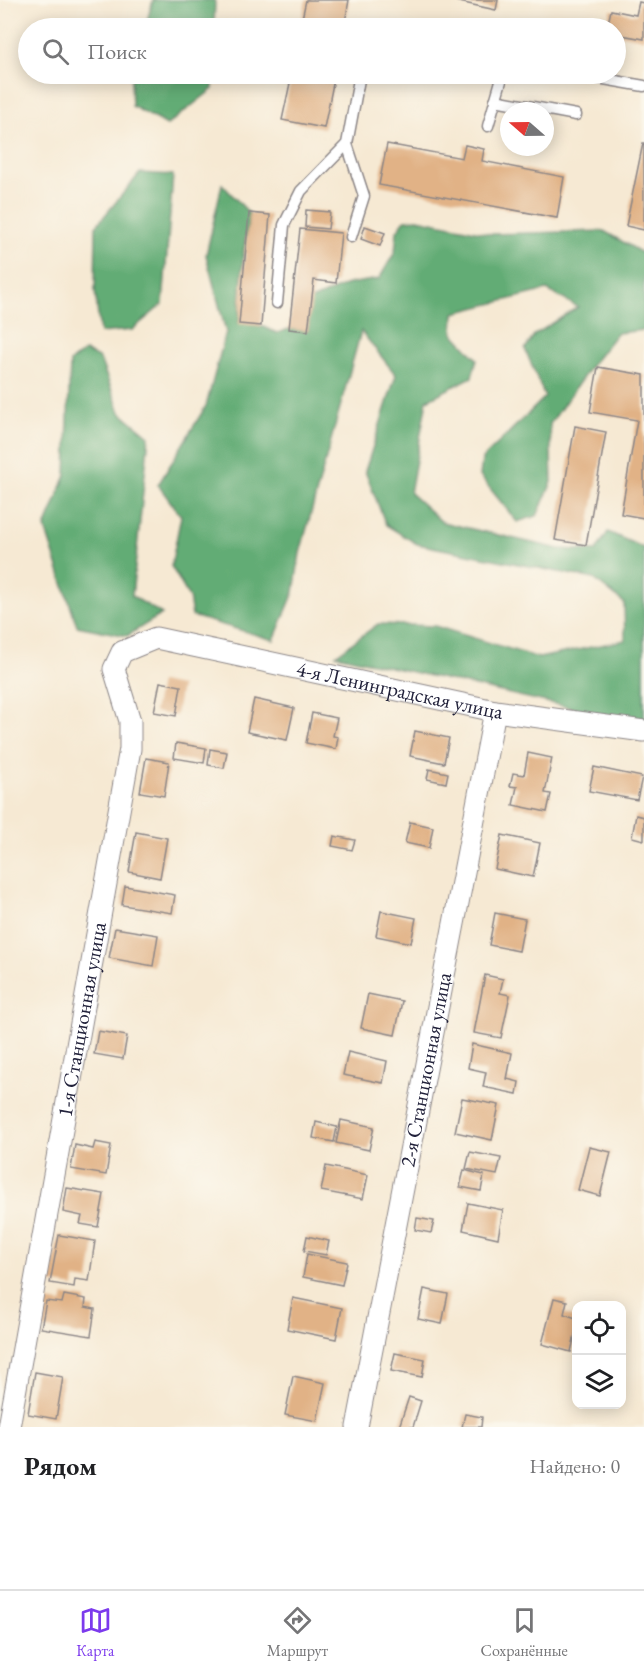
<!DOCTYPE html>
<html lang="ru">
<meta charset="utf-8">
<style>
:root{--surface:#fff;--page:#f2f2f2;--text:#202124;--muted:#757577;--line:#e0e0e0;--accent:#7c3aed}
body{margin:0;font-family:"EB Garamond",serif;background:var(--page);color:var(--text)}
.controls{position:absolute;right:18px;bottom:18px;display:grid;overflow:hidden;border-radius:12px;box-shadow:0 3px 15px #0003}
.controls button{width:54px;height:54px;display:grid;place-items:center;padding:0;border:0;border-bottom:2px solid var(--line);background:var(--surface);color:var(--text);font:30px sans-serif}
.compass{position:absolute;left:500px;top:102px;width:54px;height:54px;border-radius:50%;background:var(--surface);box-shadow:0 3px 15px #0003;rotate:290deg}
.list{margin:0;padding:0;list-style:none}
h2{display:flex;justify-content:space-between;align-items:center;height:78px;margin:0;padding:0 24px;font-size:26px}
h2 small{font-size:20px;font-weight:400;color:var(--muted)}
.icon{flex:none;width:33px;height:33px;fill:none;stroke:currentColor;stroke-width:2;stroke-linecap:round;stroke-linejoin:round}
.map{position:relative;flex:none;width:644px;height:1427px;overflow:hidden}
.search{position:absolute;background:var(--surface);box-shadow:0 3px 15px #0003;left:18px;right:18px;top:18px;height:66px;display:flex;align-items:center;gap:15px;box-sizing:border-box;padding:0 21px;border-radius:33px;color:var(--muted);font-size:22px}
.sheet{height:162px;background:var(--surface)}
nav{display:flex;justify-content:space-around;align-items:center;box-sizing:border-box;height:84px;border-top:2px solid var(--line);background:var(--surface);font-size:16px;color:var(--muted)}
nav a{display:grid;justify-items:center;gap:3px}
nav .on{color:var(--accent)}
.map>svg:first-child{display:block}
.forest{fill:#62ac74;stroke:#426758;stroke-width:1.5}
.building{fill:#e1b286}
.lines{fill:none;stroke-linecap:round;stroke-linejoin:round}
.lane-casing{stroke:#8c8687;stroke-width:13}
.street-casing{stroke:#8c8687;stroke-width:23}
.lane{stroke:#fff;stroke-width:10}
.street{stroke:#fff;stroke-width:21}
.labels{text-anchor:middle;stroke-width:4.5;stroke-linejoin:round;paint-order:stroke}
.street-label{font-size:21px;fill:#22223b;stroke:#fbf7ec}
</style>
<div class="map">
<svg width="644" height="1427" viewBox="0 0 644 1427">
<rect width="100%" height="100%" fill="#fbf7ec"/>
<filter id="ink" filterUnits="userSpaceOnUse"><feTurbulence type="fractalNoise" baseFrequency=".0167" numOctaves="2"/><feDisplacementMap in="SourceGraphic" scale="12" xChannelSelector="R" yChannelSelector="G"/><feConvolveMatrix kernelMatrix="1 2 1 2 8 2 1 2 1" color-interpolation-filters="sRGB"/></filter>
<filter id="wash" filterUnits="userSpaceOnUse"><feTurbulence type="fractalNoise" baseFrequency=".008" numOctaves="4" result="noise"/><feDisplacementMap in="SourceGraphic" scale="24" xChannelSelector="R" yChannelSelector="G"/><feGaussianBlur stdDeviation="1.35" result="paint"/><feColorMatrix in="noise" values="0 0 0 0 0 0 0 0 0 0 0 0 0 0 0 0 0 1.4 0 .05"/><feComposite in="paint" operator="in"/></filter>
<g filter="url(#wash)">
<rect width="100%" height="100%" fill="#f6e9d3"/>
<g class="forest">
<polygon points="153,0 215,0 214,28 145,28"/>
<polygon points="133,74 213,74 213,89 167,125 132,106 131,82"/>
<polygon points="140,173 173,175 163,304 132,330 100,333 95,291 96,226"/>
<polygon points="222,184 249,213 243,257 239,323 261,326 277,333 289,329 308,331 311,300 348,284 379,279 395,252 397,231 405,220 418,219 490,234 604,231 644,254 644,330 617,333 593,363 550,424 552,482 537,516 517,522 480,476 482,459 545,397 525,349 534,335 578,307 547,290 454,313 453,333 477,359 472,377 427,400 410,493 442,522 559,549 596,551 608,532 644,548 644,724 336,655 378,624 435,626 539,658 625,640 624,603 594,579 417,544 386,525 365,471 396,375 361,331 300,553 294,592 274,640 192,616 189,597 171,566 181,516 158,485 206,406 226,332 206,255"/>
<polygon points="85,351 100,359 120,412 149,436 132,596 162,614 127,636 77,626 45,528 66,475 70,362"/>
</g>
<g id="blocks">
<g class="building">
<polygon points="306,0 349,0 344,28 300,28"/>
<polygon points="450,0 498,0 496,10"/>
<polygon points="639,2 644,3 644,39 616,34 616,28 607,28 611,10 636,15"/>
<polygon points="292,74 335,74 324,128 282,120"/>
<polygon points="643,143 644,143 644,230 626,226"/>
<polygon points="387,144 462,158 465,145 484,149 482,161 564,177 557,218 379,185"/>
<polygon points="306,210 330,212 328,229 305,227"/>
<polygon points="249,213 270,215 261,326 239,324"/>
<polygon points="365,226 385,233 380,246 361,239"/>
<polygon points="300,229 341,233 336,283 314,280 308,331 289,329"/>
<polygon points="598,367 644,375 644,518 621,514 637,420 590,412"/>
<polygon points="575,426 606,432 586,545 555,540"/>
<polygon points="160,682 181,686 176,716 154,712"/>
<polygon points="254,699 294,708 287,740 247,732"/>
<polygon points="312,713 337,718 333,736 338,737 336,749 306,743"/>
<polygon points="415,731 449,738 444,763 410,756"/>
<polygon points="176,743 206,748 204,763 174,758"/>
<polygon points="210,749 227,752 224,768 208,765"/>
<polygon points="528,753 552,758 545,793 551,794 547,812 513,805 517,787 510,786 513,773 524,775"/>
<polygon points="146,758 169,762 164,796 140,792"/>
<polygon points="594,767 642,777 637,800 589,791"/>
<polygon points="429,769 448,773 446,783 427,779"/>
<polygon points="636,815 644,817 644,840 632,837"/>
<polygon points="410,822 433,827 429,848 405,843"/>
<polygon points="136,832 167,838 160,878 129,872"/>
<polygon points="502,835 540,843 533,877 495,869"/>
<polygon points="334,836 355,840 352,850 332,846"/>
<polygon points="125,886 175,895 172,913 122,905"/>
<polygon points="381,911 416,918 411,943 376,936"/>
<polygon points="495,913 525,919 519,951 489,945"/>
<polygon points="115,928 158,935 153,966 109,958"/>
<polygon points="485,975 503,979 500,993 510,995 501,1038 474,1033"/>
<polygon points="368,994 402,1001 395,1035 361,1028"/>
<polygon points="98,1031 127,1036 123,1059 94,1054"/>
<polygon points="472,1044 512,1053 507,1079 519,1082 517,1094 483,1087 486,1072 468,1068"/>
<polygon points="348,1052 387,1061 383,1083 343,1075"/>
<polygon points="462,1098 499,1105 492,1140 455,1132"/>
<polygon points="341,1120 374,1127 369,1150 336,1143"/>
<polygon points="316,1122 337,1127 334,1142 313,1138"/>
<polygon points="95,1142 111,1145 106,1175 71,1169 75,1145 93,1149"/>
<polygon points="589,1147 611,1152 600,1196 578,1190"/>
<polygon points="470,1152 501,1158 497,1175 466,1169"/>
<polygon points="326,1166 368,1175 363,1199 321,1191"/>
<polygon points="464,1170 484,1175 481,1191 460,1187"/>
<polygon points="67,1188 104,1194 98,1227 80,1224 82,1216 63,1212"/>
<polygon points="468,1203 503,1210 498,1238 463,1230"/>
<polygon points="417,1218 434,1221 431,1233 415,1230"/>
<polygon points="59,1235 95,1241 89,1281 75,1279 74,1287 50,1283"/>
<polygon points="307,1236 329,1241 326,1255 304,1251"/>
<polygon points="307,1254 347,1262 342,1285 303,1277"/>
<polygon points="424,1289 448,1294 442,1324 418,1319"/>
<polygon points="64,1295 86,1299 85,1307 95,1309 91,1336 41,1328 46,1301 62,1303"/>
<polygon points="293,1298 342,1308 336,1339 287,1329"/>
<polygon points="554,1298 567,1301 564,1314 576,1318 576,1330 571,1352 542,1344"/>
<polygon points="395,1353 425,1359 422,1377 391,1371"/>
<polygon points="35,1372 63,1377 56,1419 28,1414"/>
<polygon points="293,1376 325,1383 317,1421 285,1415"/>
<polygon points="409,1397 421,1401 413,1427 399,1427"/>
<polygon points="465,1414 482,1417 481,1427 462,1427"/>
</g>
</g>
</g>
<g filter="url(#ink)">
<use href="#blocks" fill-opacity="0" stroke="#8c8687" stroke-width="1.5"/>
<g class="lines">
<g class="lane-casing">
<g id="lane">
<polyline points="575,74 644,86"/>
<polyline points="495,100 576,115"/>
<polyline points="488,126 503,74"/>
<polyline points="347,144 364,196 351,237"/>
<polyline points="277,303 284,225 301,191 347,144 360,74"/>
</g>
</g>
<g class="street-casing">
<g id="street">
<path id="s1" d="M 9,1427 L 130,749 L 130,721 L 114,669 L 122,652 L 156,638 L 495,711 L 644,731"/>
<path id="s2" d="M 357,1427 L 495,711"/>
</g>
</g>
<use href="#lane" class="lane"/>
<use href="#street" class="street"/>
</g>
</g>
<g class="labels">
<g class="street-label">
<text dy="7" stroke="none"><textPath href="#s1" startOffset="1076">4-я Ленинградская улица</textPath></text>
<text dy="7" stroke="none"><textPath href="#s1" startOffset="414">1-я Станционная улица</textPath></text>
<text dy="7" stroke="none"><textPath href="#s2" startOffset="364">2-я Станционная улица</textPath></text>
</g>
</g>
</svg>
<div class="controls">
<button><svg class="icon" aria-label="locate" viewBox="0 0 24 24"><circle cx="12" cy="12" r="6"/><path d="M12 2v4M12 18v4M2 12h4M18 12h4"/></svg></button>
<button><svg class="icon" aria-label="layers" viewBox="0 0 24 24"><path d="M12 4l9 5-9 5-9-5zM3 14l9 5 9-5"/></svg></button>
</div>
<svg class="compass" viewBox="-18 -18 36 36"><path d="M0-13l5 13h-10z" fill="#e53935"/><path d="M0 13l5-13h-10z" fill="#757577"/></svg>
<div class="search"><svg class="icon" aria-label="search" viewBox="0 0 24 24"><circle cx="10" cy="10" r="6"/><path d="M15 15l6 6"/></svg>Поиск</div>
</div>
<section class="sheet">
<h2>Рядом<small>Найдено: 0</small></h2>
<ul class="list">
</ul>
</section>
<nav>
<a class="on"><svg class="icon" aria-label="map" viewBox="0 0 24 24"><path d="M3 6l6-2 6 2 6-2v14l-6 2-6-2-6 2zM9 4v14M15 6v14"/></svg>Карта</a>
<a><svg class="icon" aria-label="directions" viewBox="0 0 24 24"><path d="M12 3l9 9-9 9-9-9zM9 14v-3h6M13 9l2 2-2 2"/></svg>Маршрут</a>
<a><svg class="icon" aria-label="saved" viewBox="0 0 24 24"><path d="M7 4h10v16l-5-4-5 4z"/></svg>Сохранённые</a>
</nav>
